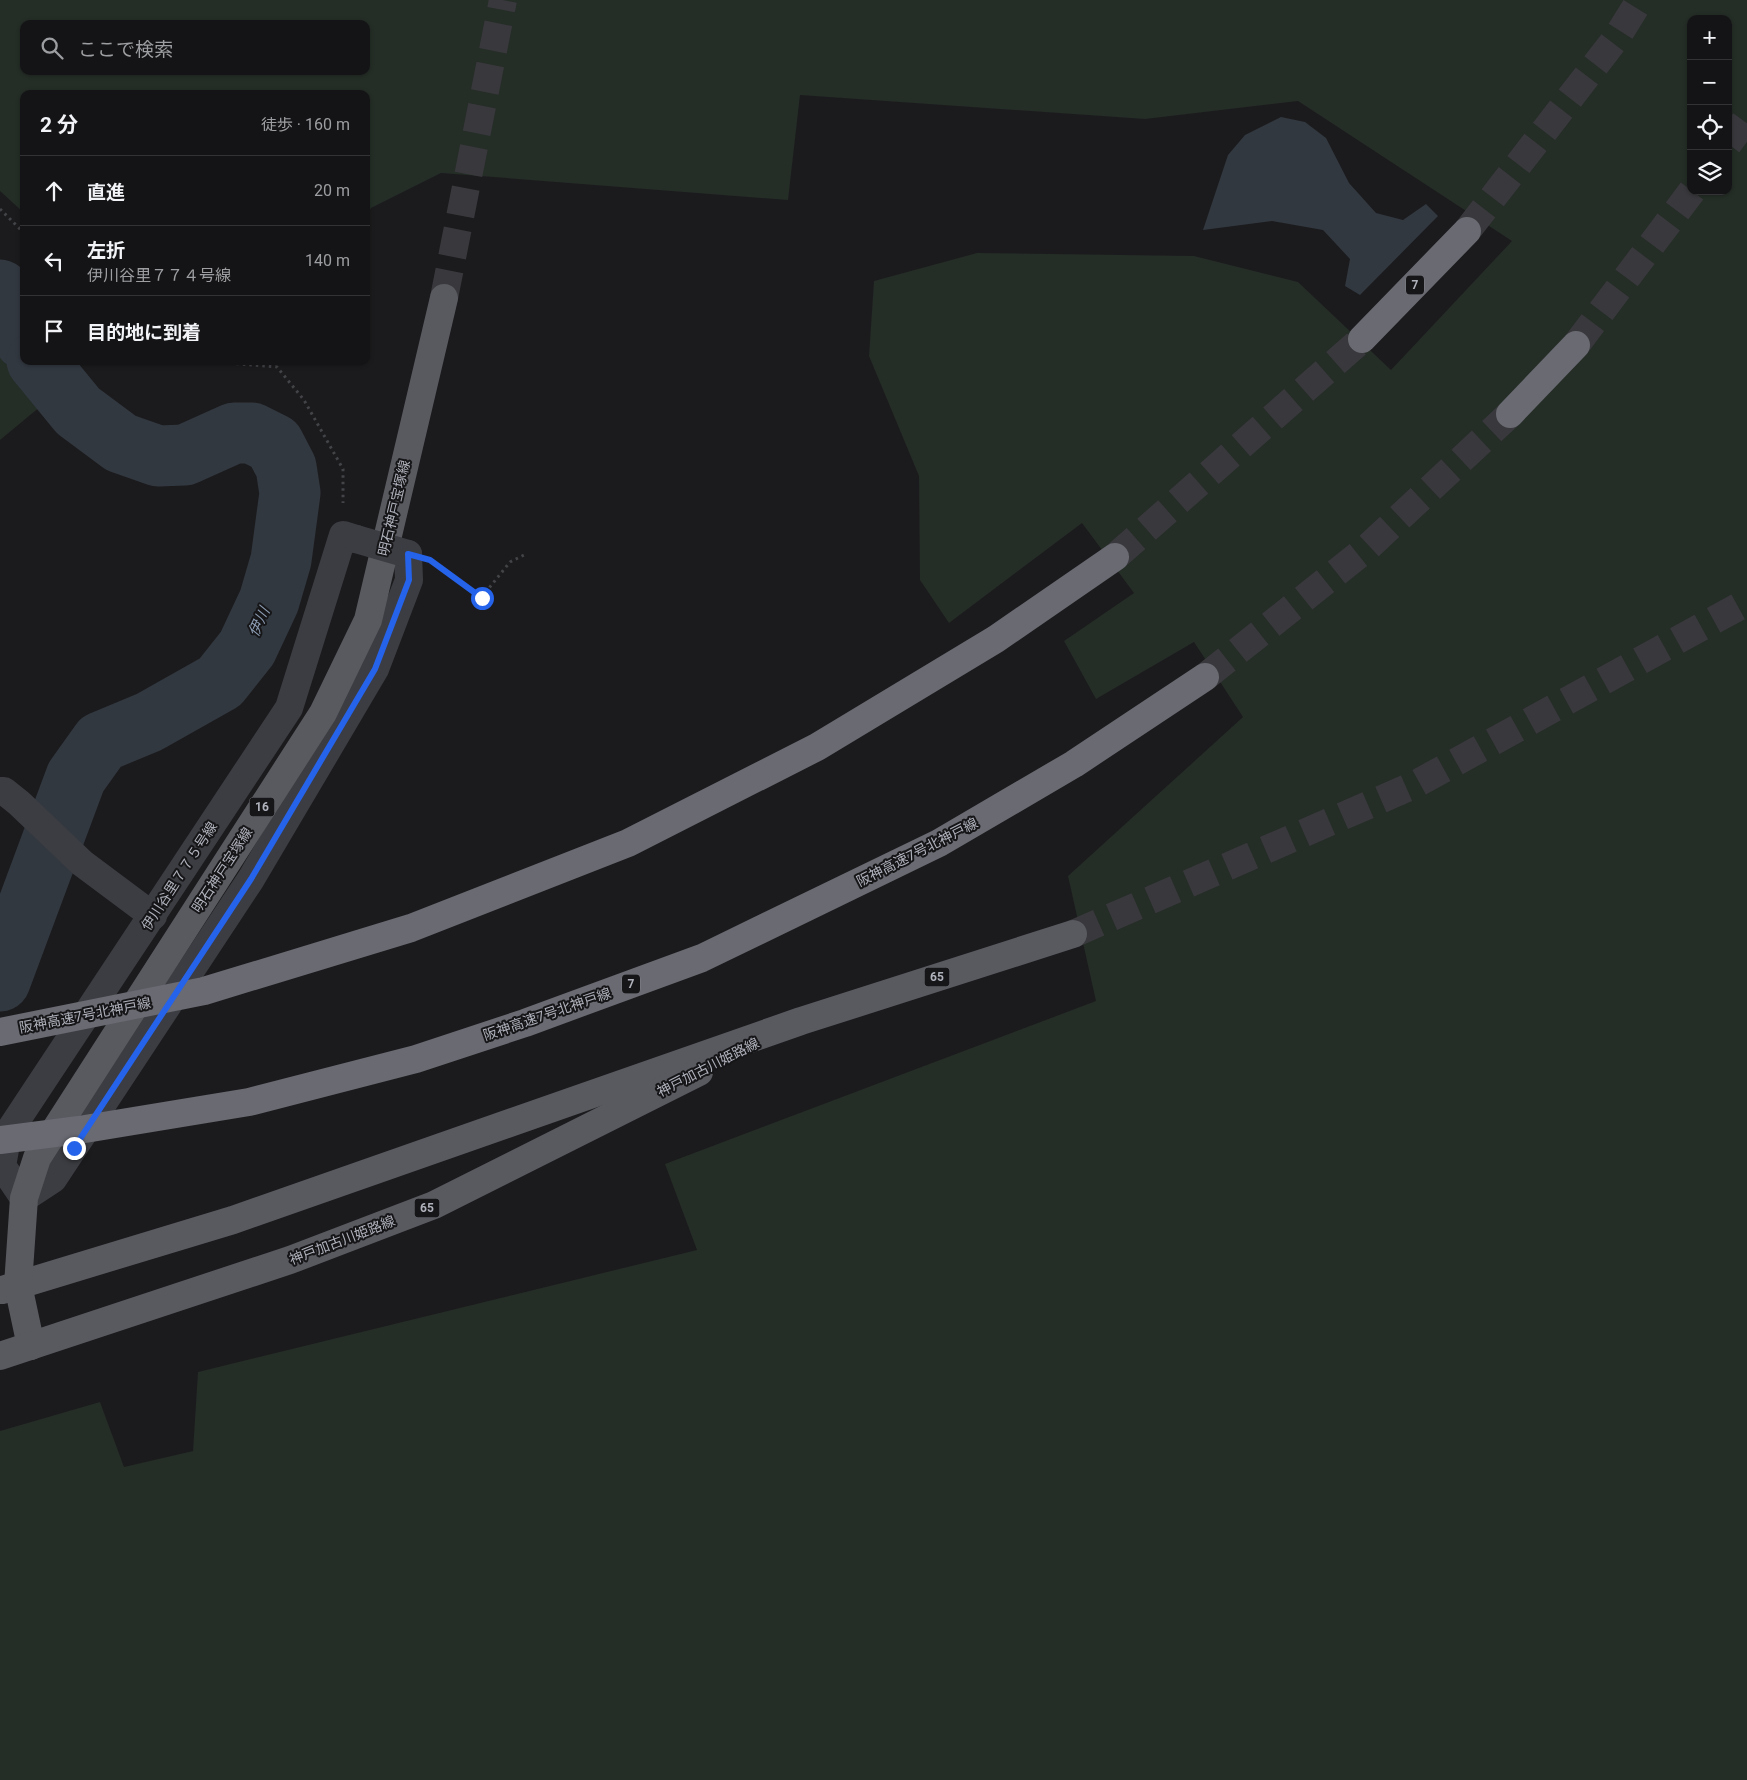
<!DOCTYPE html>
<html lang="ja">
<meta charset="utf-8">
<style>
:root{--surface:#141416;--page:#1d1d1f;--text:#f1f3f6;--muted:#9d9ea1;--line:#333335}
body{margin:0;font-family:Roboto,"Noto Sans JP",sans-serif;background:var(--page);color:var(--text)}
.controls{position:absolute;right:15px;top:15px;display:grid;overflow:hidden;border-radius:10px;box-shadow:0 1px 4px #0004}
.controls button{width:45px;height:45px;display:grid;place-items:center;padding:0;border:0;border-bottom:1px solid var(--line);background:var(--surface);color:var(--text);font:25px sans-serif}
.stop{position:absolute;width:15px;height:15px;margin:-11px;border:4px solid #2563eb;border-radius:50%;background:#fff}
.stop.end{background:#2563eb;border-color:#fff;box-shadow:0 1px 5px #0008}
.list{margin:0;padding:0;list-style:none}
h2{display:flex;justify-content:space-between;align-items:center;height:65px;margin:0;padding:0 20px;font-size:21px}
h2 small{font-size:16px;font-weight:400;color:var(--muted)}
.list li{display:grid;grid-template-columns:32px 1fr auto;gap:15px;align-items:center;box-sizing:border-box;height:70px;padding:0 20px;border-top:1px solid var(--line)}
.list b{display:block;font-size:19px;white-space:nowrap}
.list p{margin:0;font-size:16px;white-space:nowrap;color:var(--muted)}
.list em{font-size:16px;font-style:normal;color:var(--muted)}
.icon{flex:none;width:28px;height:28px;fill:none;stroke:currentColor;stroke-width:2;stroke-linecap:round;stroke-linejoin:round}
.map{position:relative;flex:none;width:1747px;height:1780px;overflow:hidden}
.search{position:absolute;background:var(--surface);box-shadow:0 1px 4px #0004;left:20px;top:20px;width:350px;height:55px;display:flex;align-items:center;gap:12px;box-sizing:border-box;padding:0 18px;border-radius:10px;color:var(--muted);font-size:19px}
.panel{position:absolute;background:var(--surface);box-shadow:0 1px 4px #0004;left:20px;top:90px;width:350px;height:275px;border-radius:10px}
.map>svg:first-child{display:block}
.green{fill:#252d27;fill-rule:evenodd}
.water{fill:#323840}
.lines{fill:none;stroke-linecap:round;stroke-linejoin:round}
.river{stroke:#323840;stroke-width:61}
.major-tunnel{stroke:#39393d;stroke-width:28;stroke-dasharray:28 14;stroke-linecap:butt}
.highway-tunnel{stroke:#39393d;stroke-width:28;stroke-dasharray:28 14;stroke-linecap:butt}
.path{stroke:#434448;stroke-width:3;stroke-dasharray:2.5 4;stroke-linecap:butt}
.minor{stroke:#3c3d42;stroke-width:28}
.major{stroke:#595a60;stroke-width:28}
.highway{stroke:#696a72;stroke-width:28}
.minor-bridge{stroke:#3c3d42;stroke-width:28}
.highway-bridge{stroke:#696a72;stroke-width:28}
.route{stroke:#2563eb;stroke-width:6}
.labels{text-anchor:middle;stroke-width:4;stroke-linejoin:round;paint-order:stroke}
.shield{fill:#161618;stroke:#81828a;stroke-width:1}
.shield-label{font-size:12px;font-weight:bold;fill:#afb1bb}
.street-label{font-size:14px;fill:#afb1bb;stroke:#161618}
.water-label{font-size:15px;font-style:italic;fill:#8b9bb1;stroke:#161618}
</style>
<div class="map">
<svg width="1747" height="1780" viewBox="0 0 1747 1780">
<rect width="100%" height="100%" fill="#1b1b1d"/>
<g class="green">
<path d="M 0,0 L 1747,0 L 1747,1780 L 0,1780 L 0,1431 L 100,1402 L 124,1467 L 193,1451 L 198,1372 L 697,1250 L 665,1164 L 1096,1001 L 1068,876 L 1243,717 L 1194,642 L 1096,699 L 1064,641 L 1134,593 L 1082,523 L 949,623 L 920,580 L 919,476 L 869,356 L 874,281 L 977,253 L 1194,256 L 1298,282 L 1391,370 L 1512,241 L 1298,101 L 1145,119 L 800,95 L 788,200 L 441,173 L 371,208 L 366,218 L 366,94 L 24,94 L 24,213 L 0,191 ZM 1691,19 L 1728,19 L 1728,191 L 1691,191 ZM 24,24 L 366,24 L 366,71 L 24,71 Z"/>
<polygon points="0,335 41,406 0,440"/>
</g>
<polygon class="water" points="1281,117 1305,122 1326,138 1349,183 1376,213 1403,220 1426,204 1438,216 1360,295 1345,286 1350,259 1323,230 1272,221 1203,230 1228,155 1245,135"/>
<g class="lines">
<g class="river">
<polyline points="0,290 24,339"/>
<polyline points="0,981 76,777 101,742 149,722 220,682 247,648 269,601 281,560 290,493 286,467 274,444 252,433 234,433 185,455 158,456 121,443 78,411 37,361"/>
</g>
<g class="major-tunnel">
<polyline points="444,298 503,0"/>
<polyline points="1073,934 1414,785 1747,602"/>
</g>
<g class="highway-tunnel">
<polyline points="1728,144 1747,118"/>
<polyline points="1467,231 1617,37 1640,0"/>
<polyline points="1576,345 1692,191"/>
<polyline points="1115,557 1362,339"/>
<polyline points="1205,677 1366,549 1510,414"/>
</g>
<g class="path">
<polyline points="0,209 24,233"/>
<polyline points="204,361 277,367 304,400 343,469 343,503"/>
<polyline points="440,567 481,598 510,562 524,555"/>
</g>
<g class="minor">
<polyline points="356,539 343,535 289,708 8,1133 2,1166 24,1198 53,1179 251,879 375,669 409,580 408,554"/>
<polyline points="0,791 4,791 19,803 82,863 153,916"/>
</g>
<g class="major">
<polyline points="2,1290 233,1220 801,1021 1073,934"/>
<polyline points="31,1346 18,1285 24,1198 37,1158 323,713 368,620 444,298"/>
<polyline points="0,1356 290,1260 434,1205 699,1072"/>
</g>
<g class="highway">
<polyline points="1362,339 1467,231"/>
<polyline points="1510,414 1576,345"/>
</g>
<polyline class="minor-bridge" points="356,539 408,554"/>
<g class="highway-bridge">
<polyline points="0,1032 204,991 411,928 628,843 817,747 996,639 1115,557"/>
<polyline points="0,1140 79,1130 249,1102 416,1059 525,1023 702,958 939,843 1074,764 1205,677"/>
</g>
</g>
<g class="lines">
<polyline class="route" points="74,1148 251,879 375,669 409,580 408,554 430,560 482,598"/>
</g>
<g class="labels">
<g class="shield">
<rect x="1406" y="275.5" width="18" height="19" rx="4"/>
<rect x="249.5" y="797.5" width="25" height="19" rx="4"/>
<rect x="924.5" y="967.5" width="25" height="19" rx="4"/>
<rect x="622" y="974.5" width="18" height="19" rx="4"/>
<rect x="414.5" y="1198.5" width="25" height="19" rx="4"/>
</g>
<g class="shield-label">
<text x="1415" y="289">7</text>
<text x="262" y="811">16</text>
<text x="937" y="981">65</text>
<text x="631" y="988">7</text>
<text x="427" y="1212">65</text>
</g>
<g class="street-label">
<text transform="translate(394 508) rotate(-77)" y="5">明石神戸宝塚線</text>
<text transform="translate(917 852) rotate(-27)" y="5">阪神高速7号北神戸線</text>
<text transform="translate(222 870) rotate(-57)" y="5">明石神戸宝塚線</text>
<text transform="translate(179 876) rotate(-57)" y="5">伊川谷里７７５号線</text>
<text transform="translate(547 1014) rotate(-19)" y="5">阪神高速7号北神戸線</text>
<text transform="translate(85 1015) rotate(-11)" y="5">阪神高速7号北神戸線</text>
<text transform="translate(708 1067) rotate(-27)" y="5">神戸加古川姫路線</text>
<text transform="translate(342 1240) rotate(-21)" y="5">神戸加古川姫路線</text>
</g>
<g class="water-label">
<text transform="translate(259 622) rotate(-65)" y="5">伊川</text>
</g>
</g>
</svg>
<div class="controls">
<button>+</button>
<button>−</button>
<button><svg class="icon" aria-label="locate" viewBox="0 0 24 24"><circle cx="12" cy="12" r="6"/><path d="M12 2v4M12 18v4M2 12h4M18 12h4"/></svg></button>
<button><svg class="icon" aria-label="layers" viewBox="0 0 24 24"><path d="M12 4l9 5-9 5-9-5zM3 14l9 5 9-5"/></svg></button>
</div>
<div class="stop" style="left:482px;top:598px"></div>
<div class="stop end" style="left:74px;top:1148px"></div>
<div class="search"><svg class="icon" aria-label="search" viewBox="0 0 24 24"><circle cx="10" cy="10" r="6"/><path d="M15 15l6 6"/></svg>ここで検索</div>
<section class="panel">
<h2>2 分<small>徒歩 · 160 m</small></h2>
<ul class="list">
<li><svg class="icon" aria-label="ahead" viewBox="0 0 24 24"><path d="M12 20V5M6 11l6-6 6 6"/></svg><div><b>直進</b></div><em>20 m</em></li>
<li><svg class="icon" aria-label="left" viewBox="0 0 24 24"><path d="M17 20v-9H6M10 6l-5 5 5 5"/></svg><div><b>左折</b><p>伊川谷里７７４号線</p></div><em>140 m</em></li>
<li><svg class="icon" aria-label="arrive" viewBox="0 0 24 24"><path d="M6 21V4h12l-3 4 3 4H6"/></svg><div><b>目的地に到着</b></div></li>
</ul>
</section>
</div>
